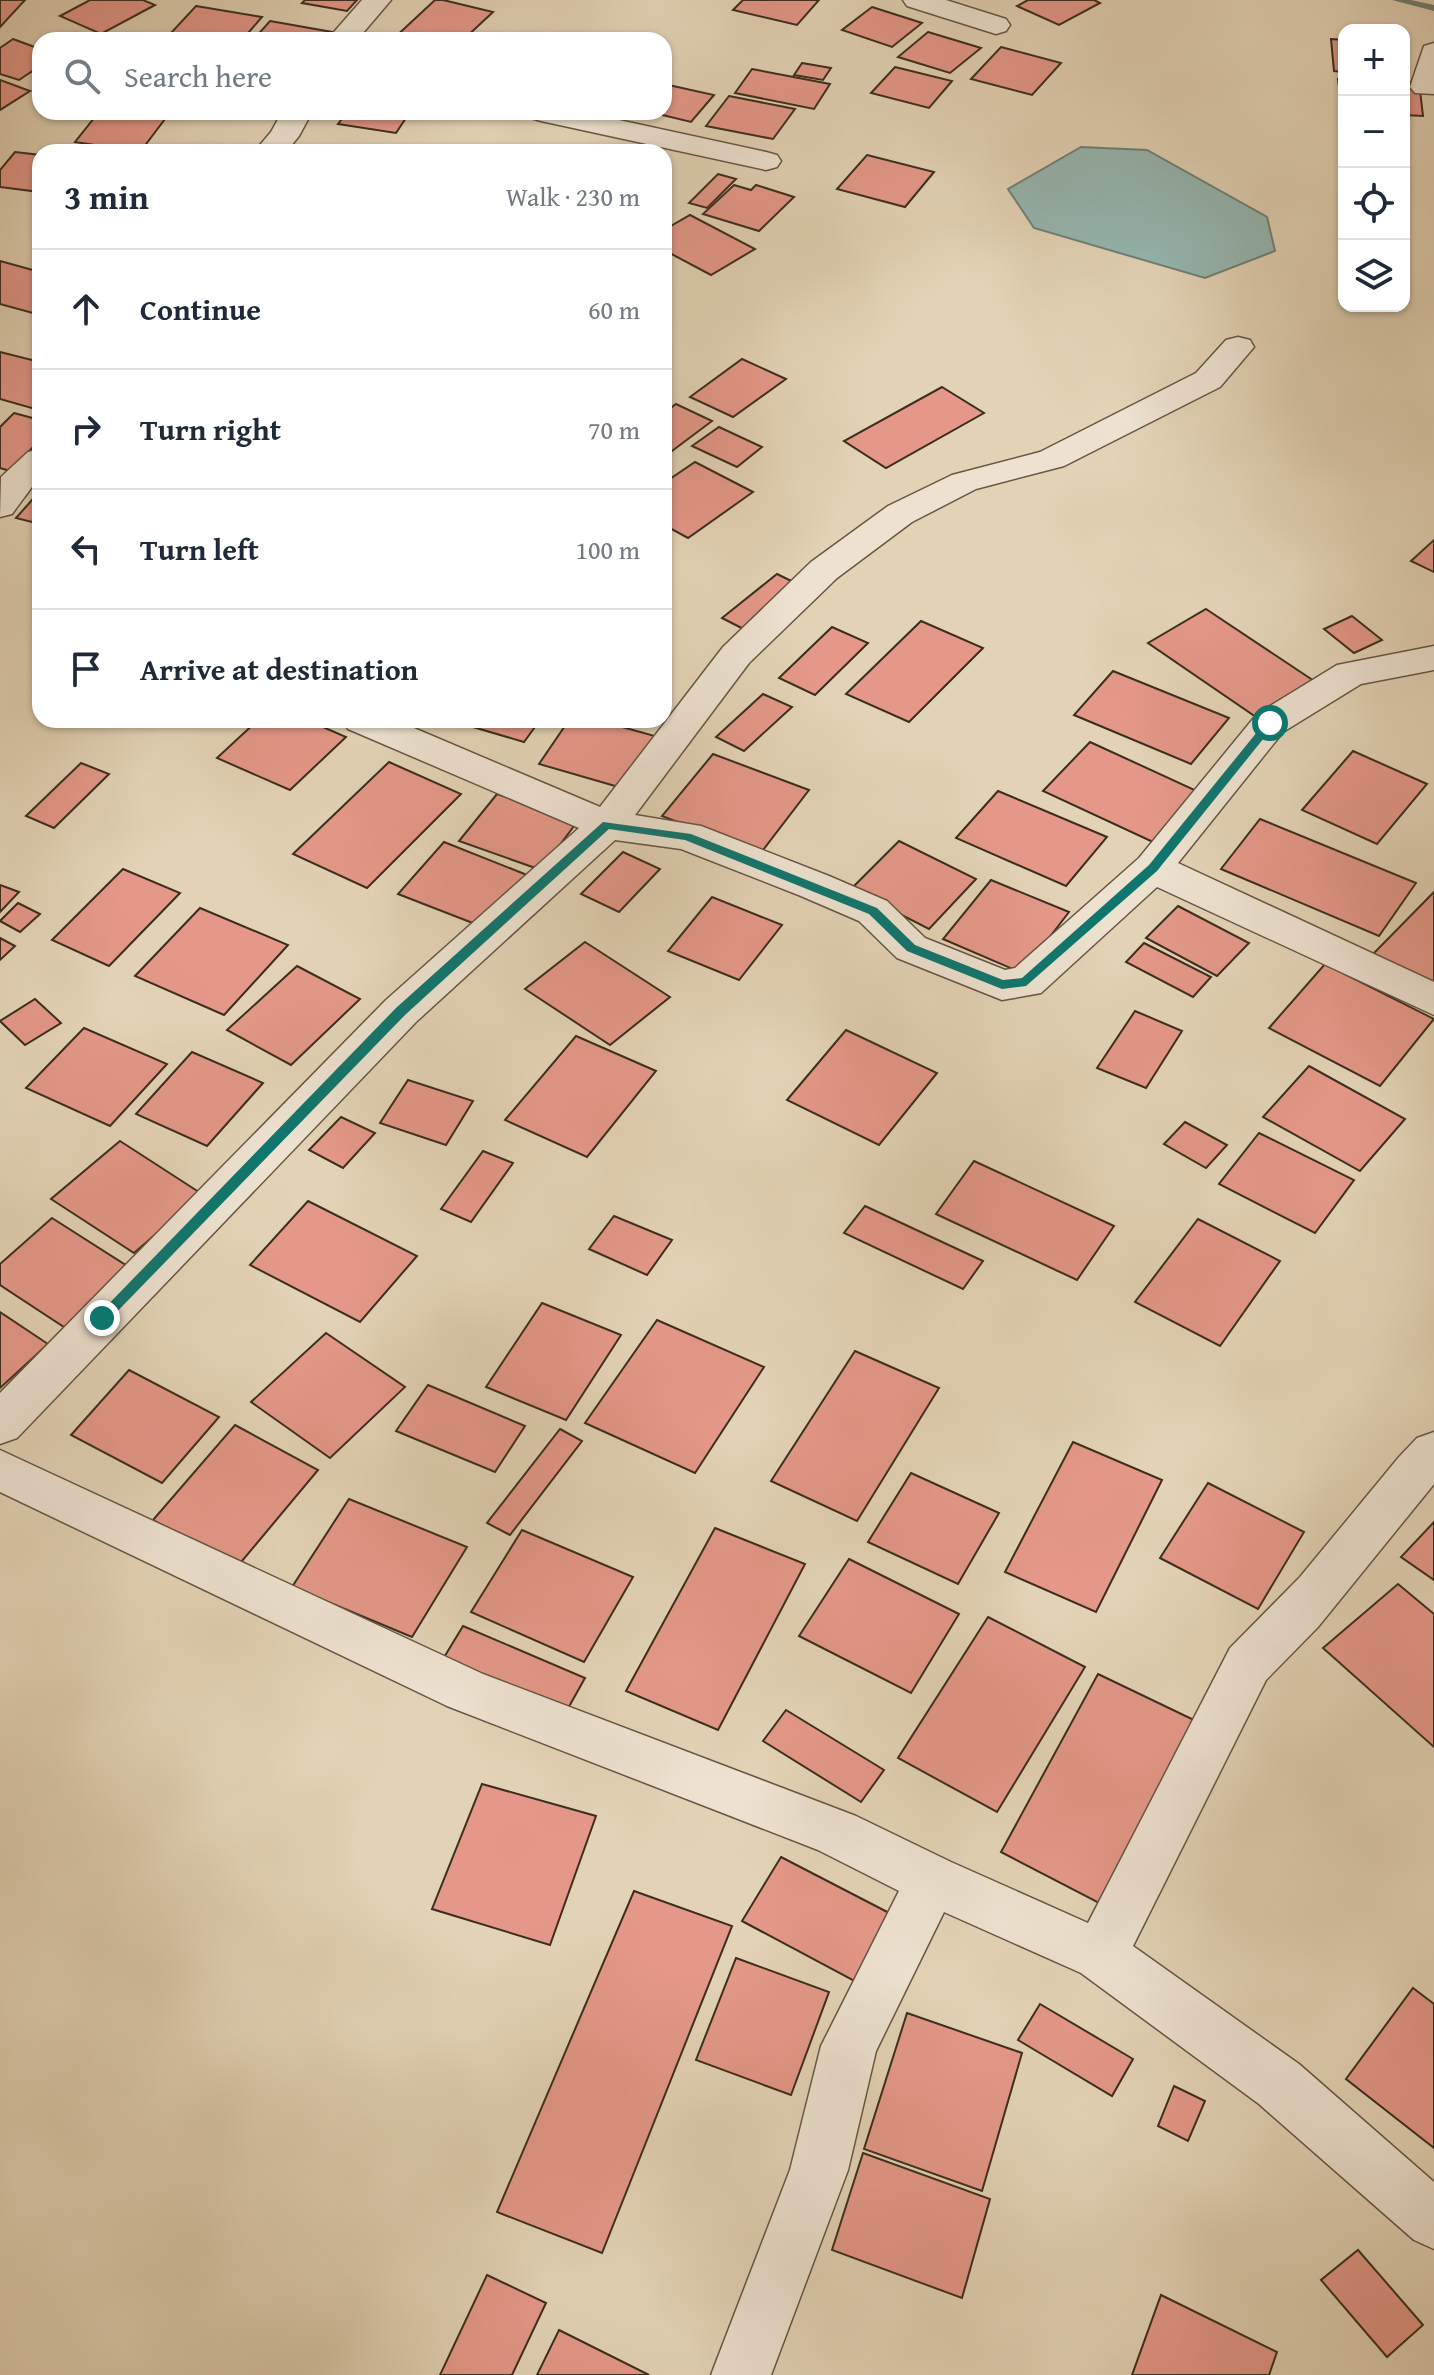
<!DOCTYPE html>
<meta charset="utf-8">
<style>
:root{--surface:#fff;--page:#f6f6f7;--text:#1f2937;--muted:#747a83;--line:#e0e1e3}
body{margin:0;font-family:"Gentium Book Plus",serif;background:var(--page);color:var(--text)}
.controls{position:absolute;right:24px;top:24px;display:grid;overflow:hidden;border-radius:16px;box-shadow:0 2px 6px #0004}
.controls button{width:72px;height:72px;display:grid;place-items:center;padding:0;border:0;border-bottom:2px solid var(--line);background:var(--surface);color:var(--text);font:40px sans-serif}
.stop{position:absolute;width:24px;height:24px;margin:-18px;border:6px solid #0f766e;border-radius:50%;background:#fff}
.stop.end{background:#0f766e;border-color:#fff;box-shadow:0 2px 8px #0008}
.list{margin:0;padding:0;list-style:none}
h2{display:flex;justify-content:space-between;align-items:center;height:104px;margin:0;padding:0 32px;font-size:34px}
h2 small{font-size:26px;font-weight:400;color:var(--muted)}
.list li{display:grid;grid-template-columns:52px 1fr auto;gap:24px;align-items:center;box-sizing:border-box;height:120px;padding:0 32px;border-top:2px solid var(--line)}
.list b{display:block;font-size:30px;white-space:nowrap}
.list em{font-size:26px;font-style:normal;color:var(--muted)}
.icon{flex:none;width:44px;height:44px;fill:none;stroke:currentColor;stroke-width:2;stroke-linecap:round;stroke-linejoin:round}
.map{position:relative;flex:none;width:1434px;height:2375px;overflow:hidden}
.search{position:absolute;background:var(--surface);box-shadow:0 2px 6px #0004;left:32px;top:32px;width:640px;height:88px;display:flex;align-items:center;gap:20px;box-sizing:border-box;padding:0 28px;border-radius:24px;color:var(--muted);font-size:30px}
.panel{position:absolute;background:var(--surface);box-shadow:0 2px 6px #0004;left:32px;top:144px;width:640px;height:584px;border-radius:24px}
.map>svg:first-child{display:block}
.water{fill:#95b7b1;stroke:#718076;stroke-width:2}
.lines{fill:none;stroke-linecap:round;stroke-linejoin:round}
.stream{fill:#718076;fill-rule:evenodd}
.building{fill:#e59889;stroke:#3c2d1e;stroke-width:2}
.minor-casing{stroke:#665644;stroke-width:3}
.minor{fill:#ede2d0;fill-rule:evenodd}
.route{fill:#0f766e}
</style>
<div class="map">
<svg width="1434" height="2375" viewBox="0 0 1434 2375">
<rect width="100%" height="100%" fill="#e3d3b6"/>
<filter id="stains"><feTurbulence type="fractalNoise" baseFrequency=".0025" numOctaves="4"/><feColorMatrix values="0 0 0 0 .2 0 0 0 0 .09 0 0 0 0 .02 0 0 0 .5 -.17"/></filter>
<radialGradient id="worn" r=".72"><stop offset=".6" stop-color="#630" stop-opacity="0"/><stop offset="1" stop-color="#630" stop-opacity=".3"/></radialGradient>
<polygon class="water" points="1081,147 1147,150 1267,217 1275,251 1205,278 1034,228 1008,189"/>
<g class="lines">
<polygon class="stream" points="1392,0 1411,0 1434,5 1434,11"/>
</g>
<g class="building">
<polygon points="0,0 25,0 0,27"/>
<polygon points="90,0 143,0 155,5 101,34 60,16"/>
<polygon points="305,0 357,0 347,11 302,3"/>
<polygon points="435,0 443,0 493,12 463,40 392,40"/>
<polygon points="743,0 819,0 797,25 733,10"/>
<polygon points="1028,0 1094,0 1100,3 1059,25 1017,6"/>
<polygon points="196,6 262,17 242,40 203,40 170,34"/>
<polygon points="872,7 922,23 892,47 842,30"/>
<polygon points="270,21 332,32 325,40 253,40"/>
<polygon points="928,32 981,48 950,73 898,57"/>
<polygon points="13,39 40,49 40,66 19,80 0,74 0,48"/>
<polygon points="1331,39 1344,40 1344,72 1334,71"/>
<polygon points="1001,47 1061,63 1032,95 971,79"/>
<polygon points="802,63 831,68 823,80 794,75"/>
<polygon points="895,67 952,81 929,108 871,93"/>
<polygon points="752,69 830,84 814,109 735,93"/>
<polygon points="1338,79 1344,79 1344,112 1342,112"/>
<polygon points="0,80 30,91 0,110"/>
<polygon points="1404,82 1419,82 1423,116 1404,115"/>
<polygon points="664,84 714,95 691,122 650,112 664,112"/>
<polygon points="729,96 795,109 773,139 706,126"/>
<polygon points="99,112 121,112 165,119 140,152 75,142"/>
<polygon points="347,112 410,112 396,133 338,124"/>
<polygon points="15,152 40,155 40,192 0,187 0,170"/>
<polygon points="867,155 934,172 905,207 837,189"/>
<polygon points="718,174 736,179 707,208 689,203"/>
<polygon points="734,185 751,190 756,185 794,197 759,231 703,214"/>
<polygon points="690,215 755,249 711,275 664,250 664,230"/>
<polygon points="0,261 40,272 40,315 0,304"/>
<polygon points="0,352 40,362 40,404 35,409 0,399"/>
<polygon points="742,359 786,379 733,417 690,397"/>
<polygon points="942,387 984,413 886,468 844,441"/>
<polygon points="676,404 712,421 664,457 664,413"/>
<polygon points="14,413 40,420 40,440 10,471 0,468 0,427"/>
<polygon points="719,427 762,447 737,467 692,446"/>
<polygon points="695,462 753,492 688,538 664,525 664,483"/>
<polygon points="40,491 40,524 16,518"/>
<polygon points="1434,540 1434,572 1411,561"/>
<polygon points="777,574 818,594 763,639 722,618"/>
<polygon points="1206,609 1314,681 1256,717 1148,643"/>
<polygon points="1352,616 1382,640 1354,653 1324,629"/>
<polygon points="921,621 983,648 909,722 846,694"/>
<polygon points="832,627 868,643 815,695 779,678"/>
<polygon points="1113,671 1229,718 1191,764 1074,715"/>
<polygon points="763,694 792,707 744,751 716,737"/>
<polygon points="258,720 307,720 346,737 290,790 217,758"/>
<polygon points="449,720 540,720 524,742"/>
<polygon points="569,720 597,720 662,738 629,790 539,764"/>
<polygon points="1090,742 1199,792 1153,842 1043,791"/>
<polygon points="1353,751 1427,784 1377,844 1302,810"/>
<polygon points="713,754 809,790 760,854 662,816"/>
<polygon points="389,762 461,794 367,888 293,854"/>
<polygon points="81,763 109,774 54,828 26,816"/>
<polygon points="998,791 1107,837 1066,886 956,838"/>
<polygon points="497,794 577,822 541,870 459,841"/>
<polygon points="1260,819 1416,883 1379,936 1221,869"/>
<polygon points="899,841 976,879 929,929 851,889"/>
<polygon points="444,842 527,875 483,927 398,894"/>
<polygon points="623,852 660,869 619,912 581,894"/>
<polygon points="123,869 180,893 109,966 52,940"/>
<polygon points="991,880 1069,912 1022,973 943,939"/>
<polygon points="0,885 19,892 0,912"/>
<polygon points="1434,892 1434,987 1373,954"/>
<polygon points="712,897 782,925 739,980 668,951"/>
<polygon points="18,903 40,914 20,932 0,921"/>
<polygon points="1178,906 1249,943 1217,976 1146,938"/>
<polygon points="200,908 288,945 224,1015 135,976"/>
<polygon points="0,938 15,946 0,960"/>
<polygon points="585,942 670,997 610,1045 525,989"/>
<polygon points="1144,943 1211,977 1193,997 1126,962"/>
<polygon points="1325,964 1434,1019 1380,1086 1269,1028"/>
<polygon points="297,966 360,999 291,1065 227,1030"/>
<polygon points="35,999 61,1023 25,1045 0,1021"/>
<polygon points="1135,1011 1182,1031 1146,1088 1097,1068"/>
<polygon points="84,1028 167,1064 110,1126 26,1088"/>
<polygon points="846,1030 937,1073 879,1145 787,1100"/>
<polygon points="576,1036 656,1071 587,1157 505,1120"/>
<polygon points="192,1052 263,1083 207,1146 136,1114"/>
<polygon points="1309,1066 1405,1119 1360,1171 1263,1117"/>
<polygon points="408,1080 473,1101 446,1145 380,1123"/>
<polygon points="341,1117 375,1133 343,1168 309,1150"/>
<polygon points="1185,1122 1227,1145 1206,1168 1164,1144"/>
<polygon points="1259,1133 1354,1180 1315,1233 1219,1184"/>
<polygon points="120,1141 202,1194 134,1253 51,1199"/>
<polygon points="483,1151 513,1163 471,1222 441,1209"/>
<polygon points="974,1161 1114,1226 1077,1280 936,1214"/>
<polygon points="308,1201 417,1256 360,1322 250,1265"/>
<polygon points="865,1206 983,1261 963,1289 844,1233"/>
<polygon points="614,1216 672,1240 647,1275 589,1249"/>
<polygon points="52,1218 135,1271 70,1331 0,1285 0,1264"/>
<polygon points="1198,1219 1280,1261 1220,1346 1135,1302"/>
<polygon points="542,1303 621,1335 566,1420 486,1387"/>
<polygon points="0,1312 48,1344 0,1388"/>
<polygon points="657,1320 764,1367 695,1473 585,1423"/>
<polygon points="326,1333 405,1387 330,1458 251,1402"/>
<polygon points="855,1351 939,1388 857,1521 771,1481"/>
<polygon points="129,1370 219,1417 162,1483 71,1435"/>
<polygon points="428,1385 525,1426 495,1472 396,1431"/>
<polygon points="235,1425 318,1470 237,1567 153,1520"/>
<polygon points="560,1429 582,1441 510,1535 487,1523"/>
<polygon points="1073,1442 1162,1480 1096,1612 1005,1572"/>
<polygon points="911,1473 999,1513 958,1584 868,1542"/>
<polygon points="1208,1483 1304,1532 1258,1609 1160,1558"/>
<polygon points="349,1499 467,1547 412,1637 292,1587"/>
<polygon points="1434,1522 1434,1580 1401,1557"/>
<polygon points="715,1528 805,1564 718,1730 626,1691"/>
<polygon points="522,1530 633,1577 584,1662 471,1612"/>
<polygon points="849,1559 959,1614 911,1693 799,1636"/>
<polygon points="1398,1584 1434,1614 1434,1747 1323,1648"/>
<polygon points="988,1617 1085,1667 997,1812 898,1758"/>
<polygon points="463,1626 585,1678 566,1712 443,1659"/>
<polygon points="1098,1674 1196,1721 1101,1904 1001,1852"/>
<polygon points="786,1710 884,1770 861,1802 763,1741"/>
<polygon points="482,1784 596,1816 550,1945 432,1909"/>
<polygon points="781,1857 897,1917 860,1984 742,1921"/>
<polygon points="634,1891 732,1926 602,2253 497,2212"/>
<polygon points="736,1958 829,1992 791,2095 696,2060"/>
<polygon points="1413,1988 1434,2004 1434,2148 1346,2079"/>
<polygon points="1040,2004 1133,2059 1112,2096 1018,2040"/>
<polygon points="907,2013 1022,2053 982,2191 864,2149"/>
<polygon points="1174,2086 1205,2101 1188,2141 1158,2126"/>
<polygon points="863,2153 990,2199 962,2298 832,2250"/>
<polygon points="1358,2250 1423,2325 1387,2357 1321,2280"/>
<polygon points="487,2275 546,2303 512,2375 440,2375"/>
<polygon points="1161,2295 1277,2352 1269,2375 1132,2375"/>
<polygon points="559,2330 649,2375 537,2375"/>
</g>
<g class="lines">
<g class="minor-casing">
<g id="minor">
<polygon points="362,0 391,0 357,40 327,40"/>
<polygon points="903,0 946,0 1006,19 1010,25 1006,31 996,34 907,6"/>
<polygon points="1434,43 1434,94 1415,93 1410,87 1424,46"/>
<polygon points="282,112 312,112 299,136 286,152 254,152 271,132"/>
<polygon points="526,112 582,112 766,152 777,155 781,161 777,167 766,170 541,121 531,118"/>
<polygon points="1238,337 1250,340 1254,347 1220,387 1064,466 976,489 912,522 837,578 749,663 635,815 701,826 829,876 887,901 925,938 1005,970 1015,968 1139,858 1257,714 1337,665 1434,646 1434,670 1361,684 1283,732 1178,863 1434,982 1434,1015 1157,887 1041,993 1002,1000 897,958 859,921 801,896 681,849 615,840 416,1022 17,1438 0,1444 0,1393 386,1000 579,828 348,729 342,720 395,720 600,807 723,647 811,562 888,506 952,475 1040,452 1196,373 1226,340"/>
<polygon points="40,449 40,476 12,514 0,517 1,477 28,452"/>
<polygon points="1434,1432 1434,1484 1318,1627 1266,1680 1133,1946 1299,2064 1434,2182 1434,2249 1414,2240 1259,2104 1081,1973 944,1912 876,2051 848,2170 771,2375 711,2375 790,2170 821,2046 899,1891 818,1850 447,1706 0,1492 0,1450 483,1674 856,1816 951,1862 1088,1923 1230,1648 1300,1577 1399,1457 1417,1438"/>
</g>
</g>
<use href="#minor" class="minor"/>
</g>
<polygon class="route" points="1266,721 1276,723 1157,871 1026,986 1002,989 907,951 869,914 685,840 609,829 405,1015 107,1322 97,1322 95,1318 396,1008 603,822 691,834 877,908 915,945 1003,980 1022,978 1149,865"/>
<rect width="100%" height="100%" filter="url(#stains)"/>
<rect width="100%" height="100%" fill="url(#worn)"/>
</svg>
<div class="controls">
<button>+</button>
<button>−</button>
<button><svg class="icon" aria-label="locate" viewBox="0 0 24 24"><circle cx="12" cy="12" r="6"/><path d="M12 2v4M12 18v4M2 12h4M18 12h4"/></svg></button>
<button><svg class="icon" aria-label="layers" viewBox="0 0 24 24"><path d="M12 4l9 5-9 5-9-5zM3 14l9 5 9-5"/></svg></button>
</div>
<div class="stop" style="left:1270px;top:723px"></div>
<div class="stop end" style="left:102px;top:1318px"></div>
<div class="search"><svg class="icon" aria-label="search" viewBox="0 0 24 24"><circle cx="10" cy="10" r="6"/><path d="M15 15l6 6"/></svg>Search here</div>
<section class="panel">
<h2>3 min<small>Walk · 230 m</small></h2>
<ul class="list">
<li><svg class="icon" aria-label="ahead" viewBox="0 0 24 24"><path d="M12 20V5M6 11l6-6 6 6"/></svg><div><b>Continue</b></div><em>60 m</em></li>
<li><svg class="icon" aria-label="right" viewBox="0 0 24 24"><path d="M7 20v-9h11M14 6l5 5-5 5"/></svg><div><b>Turn right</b></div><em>70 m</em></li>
<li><svg class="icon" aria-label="left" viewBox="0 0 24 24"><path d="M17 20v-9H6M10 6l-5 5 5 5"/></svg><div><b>Turn left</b></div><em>100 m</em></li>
<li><svg class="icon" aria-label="arrive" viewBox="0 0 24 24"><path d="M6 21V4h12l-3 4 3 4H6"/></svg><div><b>Arrive at destination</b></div></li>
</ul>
</section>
</div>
